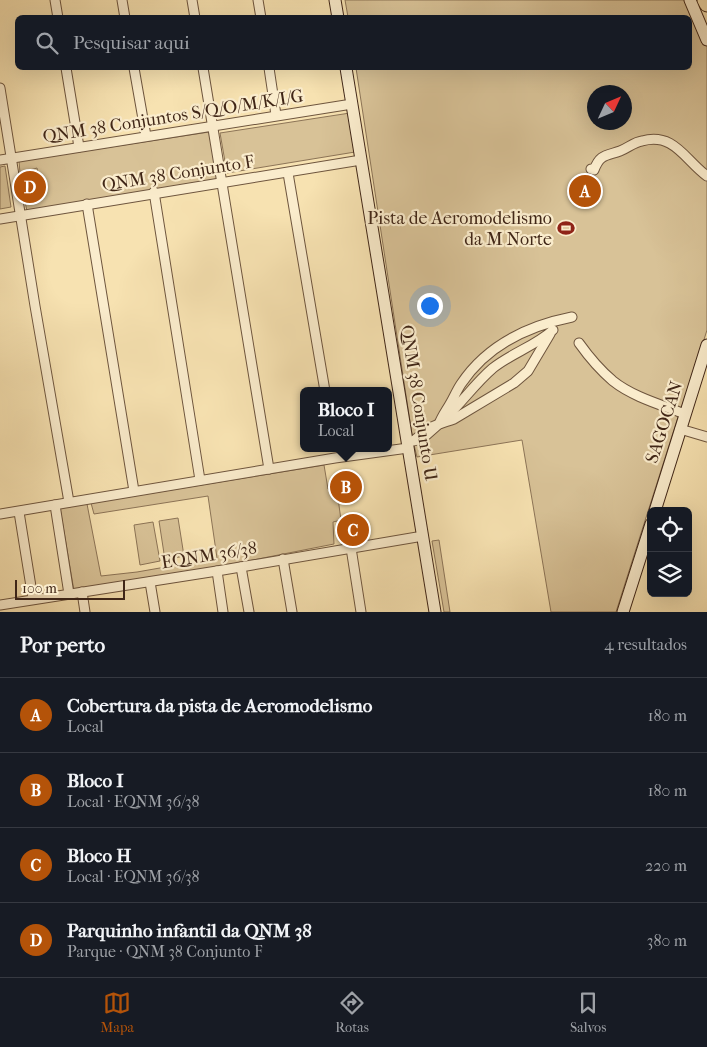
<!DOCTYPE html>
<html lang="pt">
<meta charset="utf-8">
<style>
:root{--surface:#171b24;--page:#20242c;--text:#f1f3f6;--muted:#9ea1a6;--line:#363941;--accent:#b45309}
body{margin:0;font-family:"IM FELL French Canon",serif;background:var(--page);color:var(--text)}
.controls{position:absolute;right:15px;bottom:15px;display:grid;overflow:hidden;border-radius:8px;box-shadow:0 5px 20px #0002}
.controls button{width:45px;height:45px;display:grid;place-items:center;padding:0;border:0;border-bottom:1px solid var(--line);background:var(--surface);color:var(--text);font:25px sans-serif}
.compass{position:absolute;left:587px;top:85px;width:45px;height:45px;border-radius:50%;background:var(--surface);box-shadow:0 5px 20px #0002;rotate:46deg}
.scale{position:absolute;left:15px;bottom:12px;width:110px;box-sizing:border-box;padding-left:5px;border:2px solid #402617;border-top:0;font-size:14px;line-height:18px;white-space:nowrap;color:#402617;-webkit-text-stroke:4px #faeccc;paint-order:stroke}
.you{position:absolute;left:429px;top:305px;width:18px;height:18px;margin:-12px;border:4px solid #fff;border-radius:50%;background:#1a73e8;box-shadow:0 0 0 8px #1a73e833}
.badge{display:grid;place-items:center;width:32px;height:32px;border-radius:50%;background:var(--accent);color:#fff;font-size:16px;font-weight:700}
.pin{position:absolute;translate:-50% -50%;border:2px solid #fff;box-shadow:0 1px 5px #0006}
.popup{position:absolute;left:300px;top:387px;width:92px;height:65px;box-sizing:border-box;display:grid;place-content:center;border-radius:8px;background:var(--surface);filter:drop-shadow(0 1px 4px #0005);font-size:16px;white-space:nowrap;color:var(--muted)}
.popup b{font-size:19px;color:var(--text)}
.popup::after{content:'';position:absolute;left:50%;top:100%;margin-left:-10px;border:10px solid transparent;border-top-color:var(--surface)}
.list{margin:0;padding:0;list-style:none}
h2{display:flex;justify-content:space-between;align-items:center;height:65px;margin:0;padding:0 20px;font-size:21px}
h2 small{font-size:16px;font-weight:400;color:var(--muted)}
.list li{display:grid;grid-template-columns:32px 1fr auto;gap:15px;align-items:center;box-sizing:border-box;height:75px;padding:0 20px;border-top:1px solid var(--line)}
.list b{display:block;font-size:19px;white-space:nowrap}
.list p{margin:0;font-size:16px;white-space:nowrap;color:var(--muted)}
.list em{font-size:16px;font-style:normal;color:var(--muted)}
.icon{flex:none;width:28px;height:28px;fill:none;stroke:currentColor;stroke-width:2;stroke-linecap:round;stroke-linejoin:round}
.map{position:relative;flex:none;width:707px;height:612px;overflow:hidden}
.search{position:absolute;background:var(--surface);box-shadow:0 5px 20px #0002;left:15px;right:15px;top:15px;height:55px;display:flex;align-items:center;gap:12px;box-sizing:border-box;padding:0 18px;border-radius:8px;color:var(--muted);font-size:19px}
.sheet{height:365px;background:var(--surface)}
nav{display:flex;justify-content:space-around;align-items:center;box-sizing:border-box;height:70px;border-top:1px solid var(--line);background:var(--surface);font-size:14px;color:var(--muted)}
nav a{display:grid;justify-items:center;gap:2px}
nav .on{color:var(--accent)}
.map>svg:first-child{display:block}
.green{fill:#d8c297;stroke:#8c7457;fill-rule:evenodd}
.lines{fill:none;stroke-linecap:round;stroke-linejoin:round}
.street-casing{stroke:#6e553e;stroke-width:11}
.secondary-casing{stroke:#402617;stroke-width:13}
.highway-casing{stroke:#402617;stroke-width:17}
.street{stroke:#faeccc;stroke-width:9}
.secondary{stroke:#faeccc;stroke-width:11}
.highway{stroke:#f7e2b1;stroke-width:15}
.labels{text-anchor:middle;stroke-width:4.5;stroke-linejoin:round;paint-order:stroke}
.street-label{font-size:18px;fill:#402617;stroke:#faeccc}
.poi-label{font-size:18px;fill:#402617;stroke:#faeccc;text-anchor:end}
</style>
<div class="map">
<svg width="707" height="612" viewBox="0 0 707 612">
<rect width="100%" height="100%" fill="#f7e2b1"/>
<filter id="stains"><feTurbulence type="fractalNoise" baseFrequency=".004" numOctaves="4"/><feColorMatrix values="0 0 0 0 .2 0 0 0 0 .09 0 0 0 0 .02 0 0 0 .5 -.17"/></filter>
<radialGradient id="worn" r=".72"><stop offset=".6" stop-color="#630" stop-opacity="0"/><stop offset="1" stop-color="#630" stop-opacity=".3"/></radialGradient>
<g class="green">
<path d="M 345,0 L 688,0 L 707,46 L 707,330 L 682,410 L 678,417 L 616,612 L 551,612 L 522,440 L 417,457 L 413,441 L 356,68 L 690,68 L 690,18 L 348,17 ZM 594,92 L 624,92 L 624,122 L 594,122 Z"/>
<polygon points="350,113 355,152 227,173 220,133"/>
<polygon points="209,132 217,179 27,211 20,179 38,174 37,168 20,173 19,161"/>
<polygon points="5,166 11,207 0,209 0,167"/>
<polygon points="324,465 328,489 337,491 341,520 333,522 334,544 243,562 74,591 60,508 87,504 101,576 137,572 217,558 208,496 94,514 91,503"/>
<polygon points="178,518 184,556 165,560 159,521"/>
<polygon points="153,522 160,561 140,565 134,525"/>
<polygon points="439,540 450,612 444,612 432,541"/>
</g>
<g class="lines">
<g class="street-casing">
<g id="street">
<polyline points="55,0 58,18"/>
<polyline points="122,0 125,18"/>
<polyline points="192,0 195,18"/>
<polyline points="258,0 261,18"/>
<polyline points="66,68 79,147"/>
<polyline points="134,68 146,136"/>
<polyline points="203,68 269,469"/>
<polyline points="269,68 276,115"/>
<polyline points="0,88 35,306 69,502"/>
<polyline points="0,160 352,104"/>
<path d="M 591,169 L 594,170 C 600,154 606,156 620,151 C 628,148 634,142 642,141 C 674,132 685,160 707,176"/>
<polyline points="288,173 325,391"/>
<polyline points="154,192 200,480"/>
<polyline points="87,204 134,491"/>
<polyline points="0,219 361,160"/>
<path d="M 553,330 C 535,346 512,353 493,368 C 473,385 459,407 439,424 C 442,416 446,411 450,404 C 454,397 457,390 461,384 C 487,345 527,326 572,317"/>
<path d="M 579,343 C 589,357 600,370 613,381 C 633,397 662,405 685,414"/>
<path d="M 439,424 L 422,439 L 413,441 C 419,437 424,431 430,428 C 437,424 446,422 454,419 L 514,383 L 528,371 L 550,334"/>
<polyline points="680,429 707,437"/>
<polyline points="55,505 69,594"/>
<polyline points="19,512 33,599"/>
<polyline points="0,514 335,458 408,448"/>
<polyline points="351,548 361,612"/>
<polyline points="283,559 292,612"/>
<polyline points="241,567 249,612"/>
<polyline points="217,571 223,612"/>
<polyline points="150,582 155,612"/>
<polyline points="82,592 85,612"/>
<polyline points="0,605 217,571 423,536"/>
</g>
</g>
<g class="secondary-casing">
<g id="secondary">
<polyline points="335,0 338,18"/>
<polyline points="690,0 707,40"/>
<polyline points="346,68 435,612"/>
<polyline points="655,511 707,345"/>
<polyline points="623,612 651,524"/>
</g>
</g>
<g class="highway-casing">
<polyline id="highway" points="705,0 707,4"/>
</g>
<use href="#street" class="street"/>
<use href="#secondary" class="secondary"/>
<use href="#highway" class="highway"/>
</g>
<defs>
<g id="stadium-bare" transform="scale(1.35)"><path d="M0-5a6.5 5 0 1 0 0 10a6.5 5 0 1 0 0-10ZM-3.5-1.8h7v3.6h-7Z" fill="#8f2418" stroke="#faeccc" stroke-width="2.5" paint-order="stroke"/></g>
</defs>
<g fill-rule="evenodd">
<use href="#stadium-bare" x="566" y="228"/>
</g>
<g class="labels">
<g class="street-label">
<text transform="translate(173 116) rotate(-9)" y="6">QNM 38 Conjuntos S/Q/O/M/K/I/G</text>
<text transform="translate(178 173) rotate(-9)" y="6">QNM 38 Conjunto F</text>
<text transform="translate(419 403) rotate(81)" y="6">QNM 38 Conjunto U</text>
<text transform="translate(664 422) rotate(-72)" y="6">SAGOCAN</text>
<text transform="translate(209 555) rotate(-9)" y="6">EQNM 36/38</text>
</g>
<g class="poi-label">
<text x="552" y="224">Pista de Aeromodelismo<tspan x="552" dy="21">da M Norte</tspan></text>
</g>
</g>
<rect width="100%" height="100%" filter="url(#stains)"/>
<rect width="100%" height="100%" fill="url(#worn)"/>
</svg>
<div class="controls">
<button><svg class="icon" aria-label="locate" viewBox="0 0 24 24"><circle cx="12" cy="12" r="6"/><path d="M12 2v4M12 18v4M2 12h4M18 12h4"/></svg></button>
<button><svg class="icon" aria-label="layers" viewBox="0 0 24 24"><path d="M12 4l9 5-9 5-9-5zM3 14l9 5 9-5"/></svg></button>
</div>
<svg class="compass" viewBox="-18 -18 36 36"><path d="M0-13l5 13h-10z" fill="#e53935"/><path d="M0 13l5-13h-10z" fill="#9ea1a6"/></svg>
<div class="scale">100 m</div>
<div class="you"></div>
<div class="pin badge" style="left:585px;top:191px">A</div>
<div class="pin badge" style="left:346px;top:487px">B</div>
<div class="popup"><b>Bloco I</b>Local</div>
<div class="pin badge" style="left:353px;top:530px">C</div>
<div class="pin badge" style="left:30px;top:187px">D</div>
<div class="search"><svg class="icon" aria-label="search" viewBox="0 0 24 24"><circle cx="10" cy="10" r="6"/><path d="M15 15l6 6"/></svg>Pesquisar aqui</div>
</div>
<section class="sheet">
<h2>Por perto<small>4 resultados</small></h2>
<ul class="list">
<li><span class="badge">A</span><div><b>Cobertura da pista de Aeromodelismo</b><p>Local</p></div><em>180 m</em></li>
<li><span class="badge">B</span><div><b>Bloco I</b><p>Local · EQNM 36/38</p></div><em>180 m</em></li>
<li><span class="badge">C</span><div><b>Bloco H</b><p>Local · EQNM 36/38</p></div><em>220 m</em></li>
<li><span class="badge">D</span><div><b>Parquinho infantil da QNM 38</b><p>Parque · QNM 38 Conjunto F</p></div><em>380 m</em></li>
</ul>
</section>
<nav>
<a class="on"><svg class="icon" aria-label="map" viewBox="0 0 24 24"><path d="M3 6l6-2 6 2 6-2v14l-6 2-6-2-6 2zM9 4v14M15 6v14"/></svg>Mapa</a>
<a><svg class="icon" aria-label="directions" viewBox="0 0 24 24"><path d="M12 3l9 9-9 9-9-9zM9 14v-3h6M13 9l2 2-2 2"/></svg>Rotas</a>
<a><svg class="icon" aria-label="saved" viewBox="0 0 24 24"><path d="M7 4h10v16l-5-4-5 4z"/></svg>Salvos</a>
</nav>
